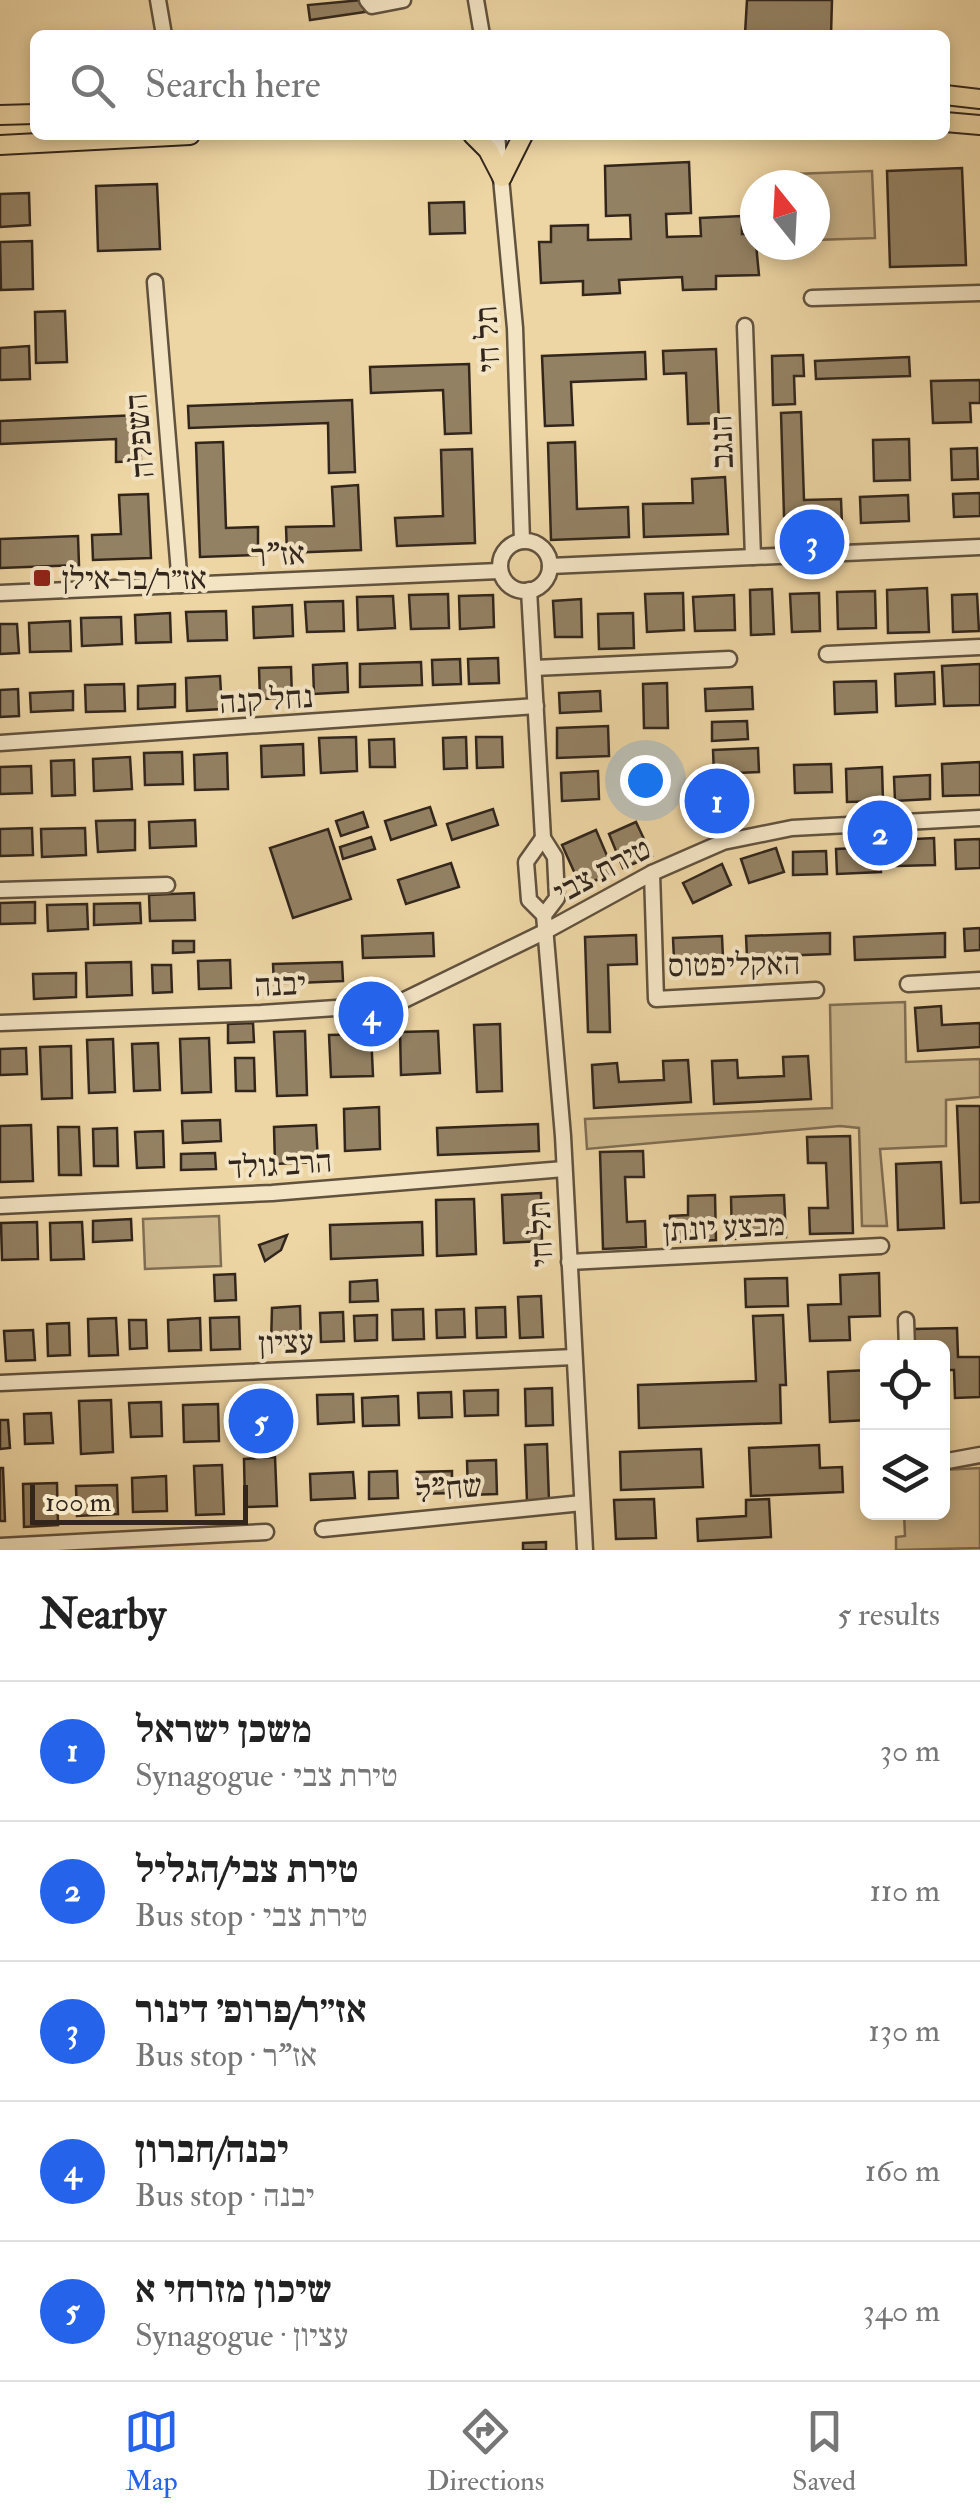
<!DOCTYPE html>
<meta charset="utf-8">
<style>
:root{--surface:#fff;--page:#f6f6f6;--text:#222;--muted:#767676;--line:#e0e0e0;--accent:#2563eb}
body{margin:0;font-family:"IM FELL Double Pica","Frank Ruhl Libre",serif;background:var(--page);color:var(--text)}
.controls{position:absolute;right:30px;bottom:30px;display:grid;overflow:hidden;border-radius:15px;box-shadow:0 5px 15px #0003}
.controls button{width:90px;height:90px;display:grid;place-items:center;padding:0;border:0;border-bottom:2px solid var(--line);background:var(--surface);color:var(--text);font:50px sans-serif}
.compass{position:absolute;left:740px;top:170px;width:90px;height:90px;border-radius:50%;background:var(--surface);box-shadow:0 5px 15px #0003;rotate:342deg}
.scale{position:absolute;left:30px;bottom:25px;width:218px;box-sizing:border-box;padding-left:10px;border:5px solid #32261c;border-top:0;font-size:28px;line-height:35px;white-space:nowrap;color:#32261c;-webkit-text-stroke:8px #f3e4c4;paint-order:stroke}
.you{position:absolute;left:645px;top:780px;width:35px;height:35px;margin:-25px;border:8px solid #fff;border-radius:50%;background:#1a73e8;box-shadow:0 0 0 15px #1a73e833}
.badge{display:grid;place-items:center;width:65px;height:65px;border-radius:50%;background:var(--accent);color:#fff;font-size:32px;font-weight:700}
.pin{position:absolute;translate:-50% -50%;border:5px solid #fff;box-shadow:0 2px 10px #0006}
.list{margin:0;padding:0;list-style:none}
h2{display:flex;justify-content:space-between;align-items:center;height:130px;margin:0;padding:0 40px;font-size:42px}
h2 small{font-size:32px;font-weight:400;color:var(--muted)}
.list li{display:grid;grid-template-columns:65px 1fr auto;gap:30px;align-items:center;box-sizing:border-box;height:140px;padding:0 40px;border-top:2px solid var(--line)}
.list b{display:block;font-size:38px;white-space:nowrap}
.list p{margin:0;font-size:32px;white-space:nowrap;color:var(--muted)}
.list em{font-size:32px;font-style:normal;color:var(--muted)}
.icon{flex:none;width:55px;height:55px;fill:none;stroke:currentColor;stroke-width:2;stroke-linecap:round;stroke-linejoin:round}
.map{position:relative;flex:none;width:980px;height:1550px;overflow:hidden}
.search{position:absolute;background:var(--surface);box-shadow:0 5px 15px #0003;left:30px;right:30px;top:30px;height:110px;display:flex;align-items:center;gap:25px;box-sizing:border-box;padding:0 35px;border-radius:15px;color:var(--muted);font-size:38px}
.sheet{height:830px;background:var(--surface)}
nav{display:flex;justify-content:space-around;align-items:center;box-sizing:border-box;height:140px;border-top:2px solid var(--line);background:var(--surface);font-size:28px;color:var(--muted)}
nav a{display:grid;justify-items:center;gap:5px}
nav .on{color:var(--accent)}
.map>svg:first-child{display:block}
.green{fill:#cdb78d;stroke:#806e54;stroke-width:2.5}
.building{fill:#938163;stroke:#32261c;stroke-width:2.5}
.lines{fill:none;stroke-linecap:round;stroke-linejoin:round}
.minor-casing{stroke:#61523e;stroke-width:19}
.major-casing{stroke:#32261c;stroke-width:22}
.minor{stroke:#f3e4c4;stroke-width:14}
.major{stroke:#edd5a4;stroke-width:18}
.poi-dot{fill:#8f2418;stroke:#f3e4c4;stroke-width:4}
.labels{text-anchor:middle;stroke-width:8;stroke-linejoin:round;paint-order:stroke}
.street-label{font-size:32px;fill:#32261c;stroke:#f3e4c4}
.poi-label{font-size:32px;fill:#32261c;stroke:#f3e4c4;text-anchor:start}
</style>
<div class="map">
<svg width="980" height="1550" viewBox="0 0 980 1550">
<rect width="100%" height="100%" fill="#edd5a4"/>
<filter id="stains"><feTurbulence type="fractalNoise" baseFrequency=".002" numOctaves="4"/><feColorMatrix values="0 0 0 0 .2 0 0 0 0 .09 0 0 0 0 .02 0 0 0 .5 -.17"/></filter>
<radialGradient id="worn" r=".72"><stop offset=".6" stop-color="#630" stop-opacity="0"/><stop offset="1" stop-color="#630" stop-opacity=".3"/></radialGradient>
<g class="green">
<polygon points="872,171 875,238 815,240 815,185 794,185 794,174"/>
<polygon points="905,1002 906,1062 980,1059 980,1097 946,1100 946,1146 880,1149 887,1226 862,1226 859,1128 840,1126 587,1149 585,1119 832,1108 830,1005"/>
<polygon points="219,1216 221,1266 145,1269 143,1219"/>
<polygon points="980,1468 980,1548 896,1550 896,1537 905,1536 904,1513 942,1512 943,1470"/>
</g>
<g class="building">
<polygon points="362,0 365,12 310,20 308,5"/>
<polygon points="747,0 832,0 831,35 745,34"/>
<polygon points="689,162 691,213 666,214 667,237 701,236 700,218 742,216 742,234 755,234 759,275 716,276 716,289 683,290 682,277 619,280 620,293 583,295 583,281 541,283 539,242 551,242 551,226 588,225 588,240 631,239 630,215 606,216 605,166"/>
<polygon points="962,168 966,265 890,267 887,171"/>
<polygon points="157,184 160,249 98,251 96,186"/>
<polygon points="29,193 30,225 0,227 0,194"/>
<polygon points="464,202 465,233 430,234 429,203"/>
<polygon points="32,241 33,289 1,290 0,242"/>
<polygon points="65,311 67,362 36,363 35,312"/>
<polygon points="29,346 30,379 0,380 0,348"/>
<polygon points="716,349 719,423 688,424 686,373 664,374 663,351"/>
<polygon points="645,352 646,379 571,382 573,425 545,426 542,356"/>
<polygon points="803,355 804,376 794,376 795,404 773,405 772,356"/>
<polygon points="909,357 910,376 816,379 815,361"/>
<polygon points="469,364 471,433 445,434 443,390 371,393 370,367"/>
<polygon points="980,380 980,403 970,403 971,422 933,423 931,381"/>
<polygon points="352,400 355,472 329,473 328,423 189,428 188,406"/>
<polygon points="801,412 804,500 841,499 842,525 797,527 797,516 784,516 781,413"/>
<polygon points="139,415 141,461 116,462 116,439 0,444 0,421"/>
<polygon points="909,439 910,480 874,481 873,440"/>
<polygon points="223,442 226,528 258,527 258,555 200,557 196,443"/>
<polygon points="575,442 577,509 628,507 629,537 551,540 548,443"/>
<polygon points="977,448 978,479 952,480 951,449"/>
<polygon points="472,449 475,543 397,546 395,518 443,516 441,450"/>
<polygon points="725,477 728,534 644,537 643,504 693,503 692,479"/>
<polygon points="358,485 361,550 287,553 286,527 334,526 332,487"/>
<polygon points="980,493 980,516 954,517 953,494"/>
<polygon points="148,494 151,558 93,560 92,535 121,534 119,495"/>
<polygon points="908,495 909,521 861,523 860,497"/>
<polygon points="78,536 79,565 0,568 0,539"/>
<polygon points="927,588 929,632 888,633 887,590"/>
<polygon points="772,589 774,634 751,635 750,590"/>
<polygon points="875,591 876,628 838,629 837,592"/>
<polygon points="683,593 684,630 647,632 645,594"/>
<polygon points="819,593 820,631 792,632 790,594"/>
<polygon points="448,594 449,628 411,629 409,595"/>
<polygon points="977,594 979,631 953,632 952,595"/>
<polygon points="493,595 494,627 460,629 459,596"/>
<polygon points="734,595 735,630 695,631 693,597"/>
<polygon points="393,596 395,628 358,630 357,597"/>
<polygon points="581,599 582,637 555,637 553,601"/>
<polygon points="343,601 344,631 307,632 305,602"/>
<polygon points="292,605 293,636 254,638 253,607"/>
<polygon points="226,611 227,640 188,641 186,612"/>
<polygon points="170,613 171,642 136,643 135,615"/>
<polygon points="633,613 634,648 599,649 598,614"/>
<polygon points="121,617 122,644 82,646 81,618"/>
<polygon points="70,621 71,651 30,652 29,623"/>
<polygon points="0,624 17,624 19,653 0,654"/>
<polygon points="498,658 499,683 469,684 468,659"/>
<polygon points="460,659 461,684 433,685 432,660"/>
<polygon points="421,662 422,685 360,687 360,664"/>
<polygon points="347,663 348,692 314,694 313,665"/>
<polygon points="980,664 980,705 944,706 942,666"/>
<polygon points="291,667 292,698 260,699 259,668"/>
<polygon points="934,672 935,704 896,706 895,674"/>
<polygon points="220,676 222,709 187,711 186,678"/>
<polygon points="876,681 877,712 835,714 834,682"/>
<polygon points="667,683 668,728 644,728 643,684"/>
<polygon points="124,684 125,711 86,712 85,685"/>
<polygon points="175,684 175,707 138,709 138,686"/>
<polygon points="752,687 753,709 706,711 705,689"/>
<polygon points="18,689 19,716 0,717 0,690"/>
<polygon points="73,691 73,710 31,712 30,693"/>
<polygon points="600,691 601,711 560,713 559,693"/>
<polygon points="747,721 748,739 712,741 712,722"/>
<polygon points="608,726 609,756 557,758 557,728"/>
<polygon points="356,737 357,771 321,773 319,738"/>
<polygon points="466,737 467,768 444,769 443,738"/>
<polygon points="476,737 502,737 503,767 477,768"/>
<polygon points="394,739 395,767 370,767 369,740"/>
<polygon points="303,744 304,775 262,777 261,746"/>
<polygon points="758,748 759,772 714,774 713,750"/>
<polygon points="182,752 183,784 145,785 144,753"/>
<polygon points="227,753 228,789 195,790 194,755"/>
<polygon points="130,757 132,789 94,791 93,759"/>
<polygon points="74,760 75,795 52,796 51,761"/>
<polygon points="980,762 980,795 943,796 942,764"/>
<polygon points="831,764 832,792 795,793 794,765"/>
<polygon points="31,766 32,793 0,794 0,767"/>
<polygon points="882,767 883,801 847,802 846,769"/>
<polygon points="598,771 599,799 562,801 561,773"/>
<polygon points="930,775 930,799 895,801 894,777"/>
<polygon points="738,779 747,807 697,823 688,796"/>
<polygon points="430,807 436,825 391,840 385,821"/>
<polygon points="493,809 498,825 452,840 447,824"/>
<polygon points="363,812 368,827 341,836 336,821"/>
<polygon points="135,820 135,850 98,852 96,821"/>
<polygon points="195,820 196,846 150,848 149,822"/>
<polygon points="636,822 652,856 623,868 609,834"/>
<polygon points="32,828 33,855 0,856 0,829"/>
<polygon points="85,828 86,855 42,857 41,829"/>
<polygon points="328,829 351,899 293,918 270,848"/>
<polygon points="596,830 614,872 581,887 562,845"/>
<polygon points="371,837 375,849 343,859 340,847"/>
<polygon points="934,838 935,865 897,866 896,840"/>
<polygon points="980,839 980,868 956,869 955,840"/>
<polygon points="880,847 881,872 837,874 836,849"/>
<polygon points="776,848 784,872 749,883 741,859"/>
<polygon points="826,851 827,874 793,875 793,852"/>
<polygon points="451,863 459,887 406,904 398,880"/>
<polygon points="722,864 731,885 693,903 683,883"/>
<polygon points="194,893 195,920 150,921 149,895"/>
<polygon points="35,902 35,923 0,924 0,903"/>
<polygon points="140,903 141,923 94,925 94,904"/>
<polygon points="87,904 88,929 48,931 47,905"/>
<polygon points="980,928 980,950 965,951 964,929"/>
<polygon points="433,933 434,956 363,958 362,936"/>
<polygon points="830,933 830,954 747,957 746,936"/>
<polygon points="945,933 945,957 855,960 854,937"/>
<polygon points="636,935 637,964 608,965 610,1032 588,1032 585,937"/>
<polygon points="722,936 723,958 674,959 673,938"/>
<polygon points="173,941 194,941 194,952 173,953"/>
<polygon points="230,960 231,988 199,989 198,961"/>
<polygon points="131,962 132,995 87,997 86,963"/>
<polygon points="342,962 343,981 274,984 273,964"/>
<polygon points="152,965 171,965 172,992 153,993"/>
<polygon points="76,973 76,997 34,999 33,974"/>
<polygon points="941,1006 942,1025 980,1023 980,1047 918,1051 915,1008"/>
<polygon points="253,1023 254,1042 228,1043 228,1024"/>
<polygon points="500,1024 502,1091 477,1092 474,1025"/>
<polygon points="305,1031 307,1095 277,1096 274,1032"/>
<polygon points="438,1031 440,1073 401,1075 400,1032"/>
<polygon points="371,1034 373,1076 331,1077 329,1035"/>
<polygon points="209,1038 211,1092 182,1093 180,1039"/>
<polygon points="113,1039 115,1092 89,1093 87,1040"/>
<polygon points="158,1043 160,1090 134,1091 132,1044"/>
<polygon points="71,1046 72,1098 42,1099 40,1047"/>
<polygon points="26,1048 27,1074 0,1075 0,1049"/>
<polygon points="808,1056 811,1099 714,1104 712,1061 737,1060 738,1078 784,1076 783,1057"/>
<polygon points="235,1058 254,1058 255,1091 236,1091"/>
<polygon points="688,1060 691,1102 594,1108 592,1065 617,1063 619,1082 664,1080 663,1061"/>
<polygon points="957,1106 980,1106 980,1202 961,1203"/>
<polygon points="379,1107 380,1149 345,1151 344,1109"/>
<polygon points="220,1120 221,1141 183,1143 182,1121"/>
<polygon points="538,1124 539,1151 438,1155 437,1128"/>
<polygon points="31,1125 33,1181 0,1182 0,1126"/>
<polygon points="316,1125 318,1162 275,1164 274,1127"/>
<polygon points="58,1127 79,1127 81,1175 59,1175"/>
<polygon points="117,1128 118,1166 94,1166 93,1129"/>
<polygon points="163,1131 164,1167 137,1168 135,1132"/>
<polygon points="850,1136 853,1233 810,1234 809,1208 828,1208 826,1163 808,1163 807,1137"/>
<polygon points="643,1151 644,1177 625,1177 627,1222 645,1221 646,1247 603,1249 600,1152"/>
<polygon points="215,1153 216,1169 181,1170 181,1154"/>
<polygon points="941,1162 944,1228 898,1230 896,1164"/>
<polygon points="541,1193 542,1241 504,1243 502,1195"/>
<polygon points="715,1195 716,1240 671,1242 670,1216 688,1215 688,1196"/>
<polygon points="784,1195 786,1237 732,1239 731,1197"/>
<polygon points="474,1199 476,1254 437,1256 436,1200"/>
<polygon points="131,1219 132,1240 93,1242 93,1221"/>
<polygon points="37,1222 38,1259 2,1260 1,1223"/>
<polygon points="82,1222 84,1259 51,1260 50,1223"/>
<polygon points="422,1222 423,1255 331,1259 330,1225"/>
<polygon points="287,1235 281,1250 265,1261 259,1245"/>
<polygon points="879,1273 880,1316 849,1317 850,1340 810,1341 808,1305 841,1304 840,1275"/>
<polygon points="235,1274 236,1300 215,1301 214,1275"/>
<polygon points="787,1278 788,1306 746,1307 745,1279"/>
<polygon points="377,1280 378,1301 350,1302 350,1282"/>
<polygon points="541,1296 543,1337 520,1338 518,1297"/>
<polygon points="300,1306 301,1343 271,1345 272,1308"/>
<polygon points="505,1307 506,1337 477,1338 476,1308"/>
<polygon points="423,1309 424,1339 393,1340 392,1310"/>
<polygon points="464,1309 465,1337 437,1338 436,1310"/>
<polygon points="343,1312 344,1341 321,1342 320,1313"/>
<polygon points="377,1315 377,1340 355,1341 354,1316"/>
<polygon points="783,1315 786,1385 780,1385 781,1423 639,1428 638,1385 756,1381 753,1316"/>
<polygon points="239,1317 240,1349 211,1350 210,1318"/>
<polygon points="116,1318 118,1355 89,1356 88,1319"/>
<polygon points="200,1318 201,1350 169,1351 168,1320"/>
<polygon points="129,1320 146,1320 147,1348 130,1349"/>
<polygon points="69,1323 70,1355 48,1356 47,1324"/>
<polygon points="957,1328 958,1357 980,1357 980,1397 955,1398 954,1370 942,1370 942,1348 914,1348 914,1329"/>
<polygon points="33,1330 35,1360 6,1361 4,1331"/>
<polygon points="868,1370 868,1420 830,1422 828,1372"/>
<polygon points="552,1388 553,1425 526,1426 525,1389"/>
<polygon points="498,1390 498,1415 465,1416 464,1391"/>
<polygon points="451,1392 452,1417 419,1418 418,1393"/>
<polygon points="353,1394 354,1422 318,1424 317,1395"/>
<polygon points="398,1396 399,1425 363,1426 362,1398"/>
<polygon points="111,1400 113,1452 81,1454 79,1401"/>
<polygon points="161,1402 162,1436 131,1437 129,1403"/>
<polygon points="218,1404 219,1441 184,1442 183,1405"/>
<polygon points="276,1406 277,1435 247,1436 245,1407"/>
<polygon points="51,1413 53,1443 25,1444 24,1414"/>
<polygon points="0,1420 8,1420 10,1448 0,1449"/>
<polygon points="547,1444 549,1501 527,1502 525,1445"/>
<polygon points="819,1445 820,1468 842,1467 843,1492 751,1496 749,1448"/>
<polygon points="701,1449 703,1487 621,1490 620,1452"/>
<polygon points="275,1457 277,1506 245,1507 244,1459"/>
<polygon points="496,1460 497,1494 468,1495 467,1461"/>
<polygon points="222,1465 224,1514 196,1515 194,1466"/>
<polygon points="0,1468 3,1468 5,1521 0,1521"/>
<polygon points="397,1471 398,1498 369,1499 369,1472"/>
<polygon points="452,1471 452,1493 418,1494 417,1472"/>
<polygon points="353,1472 355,1498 311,1500 310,1474"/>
<polygon points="166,1476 167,1511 133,1512 132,1478"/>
<polygon points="57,1483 58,1525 24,1527 23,1484"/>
<polygon points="117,1485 118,1514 77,1516 76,1486"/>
<polygon points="654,1499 656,1538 616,1539 614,1500"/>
<polygon points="769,1499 771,1537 698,1541 697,1519 746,1516 746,1500"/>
<polygon points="546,1542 546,1550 523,1550 523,1543"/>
</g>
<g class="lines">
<g class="minor-casing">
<g id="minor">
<polyline points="158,0 164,35"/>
<polyline points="367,0 372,6 403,0"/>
<polyline points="476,0 482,35"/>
<polyline points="497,135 515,328 522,541"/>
<polyline points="155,282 180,585"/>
<polyline points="812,298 980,293"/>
<polyline points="745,326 753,557"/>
<circle cx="525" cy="566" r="25"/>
<polyline points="550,566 980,547"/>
<polyline points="529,590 543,838 555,857 557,898 544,915 563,1136 585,1550"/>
<polyline points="0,593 499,571"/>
<polyline points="827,654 980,647"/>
<polyline points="534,668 729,659"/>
<polyline points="0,743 536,706"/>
<polyline points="543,838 526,862 529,900 544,915"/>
<polyline points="652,873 656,999 816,990"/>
<polyline points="0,890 167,885"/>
<polyline points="908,984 980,980"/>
<polyline points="0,1023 261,1013 396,1004 546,931 652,873 723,842 792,828 980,818"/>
<polyline points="0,1206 272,1193 564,1169"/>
<polyline points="569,1262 881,1246"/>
<polyline points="906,1320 907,1348"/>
<polyline points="0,1383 574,1357"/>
<polyline points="942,1462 980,1455"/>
<polyline points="323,1529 582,1503"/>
<polyline points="0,1546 266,1532"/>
</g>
</g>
<g class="major-casing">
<g id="major">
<polyline points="945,95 980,99"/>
<polyline points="0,115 35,114"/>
<polyline points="945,122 980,125"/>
<polyline points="473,135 488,150 502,177"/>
<polyline points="0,145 190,135"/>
<polyline points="502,177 523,135"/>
</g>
</g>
<use href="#minor" class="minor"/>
<use href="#major" class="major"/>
</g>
<rect class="poi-dot" x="32" y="568" width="20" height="20" rx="5"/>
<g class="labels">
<g class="street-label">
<text transform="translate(487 339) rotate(-93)" y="11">תל חי</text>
<text transform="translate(139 436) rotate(-95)" y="11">השפלה</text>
<text transform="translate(721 442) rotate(-92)" y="11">הנגב</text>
<text transform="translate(278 554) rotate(-3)" y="11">אז"ר</text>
<text transform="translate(266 699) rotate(-4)" y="11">נחל קנה</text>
<text transform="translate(602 870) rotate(-28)" y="11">טירת צבי</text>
<text transform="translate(734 964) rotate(-1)" y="11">האקליפטוס</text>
<text transform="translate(280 984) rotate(-3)" y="11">יבנה</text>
<text transform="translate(280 1164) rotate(-4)" y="11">הרב גולד</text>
<text transform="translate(724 1227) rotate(-3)" y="11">מבצע יונתן</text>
<text transform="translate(540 1234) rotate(-93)" y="11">תל חי</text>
<text transform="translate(286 1342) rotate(-2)" y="11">עציון</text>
<text transform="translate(449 1488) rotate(-6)" y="11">שח"ל</text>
</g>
<g class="poi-label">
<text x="62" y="589">אז״ר/בר אילן</text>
</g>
</g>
<rect width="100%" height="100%" filter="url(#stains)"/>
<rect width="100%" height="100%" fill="url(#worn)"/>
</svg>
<div class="controls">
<button><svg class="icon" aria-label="locate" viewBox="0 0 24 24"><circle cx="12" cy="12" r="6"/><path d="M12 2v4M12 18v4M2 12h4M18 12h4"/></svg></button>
<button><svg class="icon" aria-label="layers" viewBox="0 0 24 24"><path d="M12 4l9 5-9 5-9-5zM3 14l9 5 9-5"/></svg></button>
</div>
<svg class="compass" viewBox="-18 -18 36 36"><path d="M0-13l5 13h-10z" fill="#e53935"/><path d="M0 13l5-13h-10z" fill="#767676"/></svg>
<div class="scale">100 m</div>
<div class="you"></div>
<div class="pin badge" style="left:717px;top:801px">1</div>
<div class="pin badge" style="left:880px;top:833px">2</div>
<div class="pin badge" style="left:812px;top:542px">3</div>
<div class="pin badge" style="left:371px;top:1014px">4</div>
<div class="pin badge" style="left:261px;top:1421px">5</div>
<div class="search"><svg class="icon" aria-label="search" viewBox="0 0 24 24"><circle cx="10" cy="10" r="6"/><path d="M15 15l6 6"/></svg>Search here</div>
</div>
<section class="sheet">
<h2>Nearby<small>5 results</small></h2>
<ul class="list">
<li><span class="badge">1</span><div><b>משכן ישראל</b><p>Synagogue · טירת צבי</p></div><em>30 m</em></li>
<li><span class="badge">2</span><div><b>טירת צבי/הגליל</b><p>Bus stop · טירת צבי</p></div><em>110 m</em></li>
<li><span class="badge">3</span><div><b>אז״ר/פרופ׳ דינור</b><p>Bus stop · אז&quot;ר</p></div><em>130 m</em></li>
<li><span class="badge">4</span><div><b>יבנה/חברון</b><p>Bus stop · יבנה</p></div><em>160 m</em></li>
<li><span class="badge">5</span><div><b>שיכון מזרחי א</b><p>Synagogue · עציון</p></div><em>340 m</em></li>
</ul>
</section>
<nav>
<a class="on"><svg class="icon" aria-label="map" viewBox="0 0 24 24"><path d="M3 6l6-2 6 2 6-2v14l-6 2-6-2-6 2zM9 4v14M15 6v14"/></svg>Map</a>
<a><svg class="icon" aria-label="directions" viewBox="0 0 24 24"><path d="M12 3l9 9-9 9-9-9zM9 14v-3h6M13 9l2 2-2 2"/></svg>Directions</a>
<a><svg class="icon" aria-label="saved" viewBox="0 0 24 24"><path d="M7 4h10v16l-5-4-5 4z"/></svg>Saved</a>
</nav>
